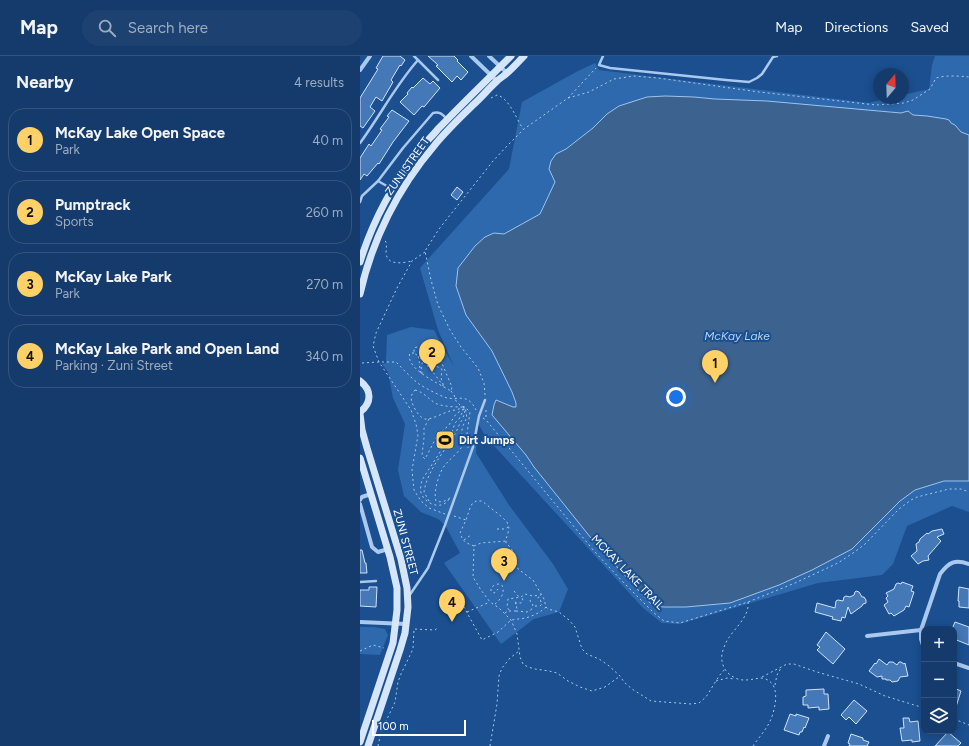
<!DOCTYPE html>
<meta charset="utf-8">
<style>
:root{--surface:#143b6b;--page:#1d4271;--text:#f1f3f6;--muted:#9dadc1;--line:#33557e;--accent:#ffd166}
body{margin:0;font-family:Figtree,sans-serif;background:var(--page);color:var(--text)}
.controls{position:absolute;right:12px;bottom:12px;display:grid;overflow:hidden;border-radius:8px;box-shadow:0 2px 10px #0003}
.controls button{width:36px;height:36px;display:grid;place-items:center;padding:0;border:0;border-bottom:1px solid var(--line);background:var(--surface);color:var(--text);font:20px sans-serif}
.compass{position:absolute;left:513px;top:12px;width:36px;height:36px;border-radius:50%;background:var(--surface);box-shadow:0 2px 10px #0003;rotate:19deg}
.scale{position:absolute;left:12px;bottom:10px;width:94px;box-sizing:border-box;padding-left:4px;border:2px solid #fff;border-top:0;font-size:11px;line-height:14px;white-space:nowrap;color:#fff;-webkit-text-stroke:3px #1b4f8f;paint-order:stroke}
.you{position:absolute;left:316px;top:341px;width:14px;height:14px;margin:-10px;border:3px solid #fff;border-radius:50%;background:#1a73e8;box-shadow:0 0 0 6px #1a73e833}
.badge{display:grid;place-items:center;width:26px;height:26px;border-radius:50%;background:var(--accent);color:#111;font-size:13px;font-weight:700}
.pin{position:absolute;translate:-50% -33px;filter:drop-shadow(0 1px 2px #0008)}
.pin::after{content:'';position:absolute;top:21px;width:14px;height:12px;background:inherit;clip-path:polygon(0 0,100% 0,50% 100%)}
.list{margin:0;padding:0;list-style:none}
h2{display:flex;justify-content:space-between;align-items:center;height:52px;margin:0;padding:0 16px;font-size:17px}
h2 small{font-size:13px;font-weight:400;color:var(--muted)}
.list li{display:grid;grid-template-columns:26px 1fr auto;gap:12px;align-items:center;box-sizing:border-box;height:64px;margin:0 8px 8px;padding:0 8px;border:1px solid var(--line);border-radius:16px}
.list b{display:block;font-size:15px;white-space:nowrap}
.list p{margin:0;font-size:13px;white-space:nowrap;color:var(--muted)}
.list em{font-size:13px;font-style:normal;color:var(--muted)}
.icon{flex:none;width:22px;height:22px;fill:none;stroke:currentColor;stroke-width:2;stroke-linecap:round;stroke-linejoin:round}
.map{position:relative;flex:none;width:609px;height:690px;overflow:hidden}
header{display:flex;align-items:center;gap:24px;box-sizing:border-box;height:56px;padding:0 20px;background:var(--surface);border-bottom:1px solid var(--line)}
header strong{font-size:19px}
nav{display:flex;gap:22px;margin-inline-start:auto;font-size:14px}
.search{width:280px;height:36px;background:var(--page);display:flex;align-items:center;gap:10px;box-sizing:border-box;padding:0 14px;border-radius:22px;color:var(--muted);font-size:15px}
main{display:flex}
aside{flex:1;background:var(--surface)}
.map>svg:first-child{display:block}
.green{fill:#2e69ad}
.water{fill:#3c6290;stroke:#9cc4f0}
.building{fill:#4478b7;stroke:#cfe3fa}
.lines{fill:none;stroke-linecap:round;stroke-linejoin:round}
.path{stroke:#a9c9ee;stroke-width:1;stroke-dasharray:2 3;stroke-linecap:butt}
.lane{stroke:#a9c9ee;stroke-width:2.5}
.street{stroke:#a9c9ee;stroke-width:4}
.secondary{stroke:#d6e6fa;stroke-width:7}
.labels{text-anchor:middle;stroke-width:4;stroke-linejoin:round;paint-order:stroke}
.street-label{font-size:11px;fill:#fff;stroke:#1b4f8f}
.poi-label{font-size:11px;font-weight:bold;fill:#fff;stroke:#1b4f8f;text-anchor:start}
.water-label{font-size:12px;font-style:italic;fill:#b5d3f5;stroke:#1b4f8f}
</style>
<header>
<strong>Map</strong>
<div class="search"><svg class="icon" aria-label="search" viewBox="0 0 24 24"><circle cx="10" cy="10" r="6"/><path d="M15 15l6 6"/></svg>Search here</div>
<nav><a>Map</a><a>Directions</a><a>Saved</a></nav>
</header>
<main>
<aside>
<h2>Nearby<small>4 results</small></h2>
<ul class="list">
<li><span class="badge">1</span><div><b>McKay Lake Open Space</b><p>Park</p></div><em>40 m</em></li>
<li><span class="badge">2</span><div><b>Pumptrack</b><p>Sports</p></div><em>260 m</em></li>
<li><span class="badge">3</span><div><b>McKay Lake Park</b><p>Park</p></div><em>270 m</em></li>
<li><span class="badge">4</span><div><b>McKay Lake Park and Open Land</b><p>Parking · Zuni Street</p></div><em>340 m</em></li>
</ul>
</aside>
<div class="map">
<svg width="609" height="690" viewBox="0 0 609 690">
<rect width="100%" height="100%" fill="#1b4f8f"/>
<g class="green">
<polygon points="575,0 609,0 609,456 592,450 547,470 533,508 522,519 458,527 320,568 302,567 283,552 125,380 118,367 116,397 149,449 193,508 208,533 199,556 174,563 141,588 84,507 100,497 85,469 78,463 61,456 44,440 38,414 45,368 33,342 28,316 22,308 26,307 26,304 27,279 51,271 74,274 94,311 78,274 60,212 149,113 162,46 216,16 235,7 239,14 509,47 528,42 543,42 543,39 569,33 572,9"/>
<polygon points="0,571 14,571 25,573 28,579 20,599 0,598"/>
</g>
<polygon class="water" points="305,40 334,41 355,43 407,45 541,57 548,55 553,59 567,60 586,63 589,64 591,67 595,69 601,76 609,79 609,425 584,425 555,434 540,445 492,493 452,514 419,529 370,547 326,551 303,551 291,548 235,487 174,411 166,399 132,359 134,349 136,344 153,351 156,351 156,347 152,336 132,295 106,259 96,230 98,212 115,190 125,181 134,177 144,178 180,158 195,126 189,113 191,105 196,98 206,93 233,72 247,58 259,50 287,41"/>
<g class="building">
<polygon points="23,0 40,0 45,4 41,10 40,9 31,24 33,26 22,45 16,41 10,51 15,55 3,72 0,70 0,42 18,13 16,12"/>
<polygon points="68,0 94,0 98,4 97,5 108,16 101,24 97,20 92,26 76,10 78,9"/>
<polygon points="63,22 70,28 73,25 80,32 64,51 62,50 54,59 40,46 48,38 47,37 52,31 53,32"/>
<polygon points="32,54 49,65 33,86 19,108 18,107 7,120 4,118 0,124 0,102 9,88 11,90 22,74 20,73 29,61 27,60"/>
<polygon points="97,131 103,136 97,144 91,139"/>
<polygon points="582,473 584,478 577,481 581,485 568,500 569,504 563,505 558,508 551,500 557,495 556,488 559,486 560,483 567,477 568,478 572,475"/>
<polygon points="0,494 2,494 5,507 6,507 7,517 0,517"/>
<polygon points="542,526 553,530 551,535 554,536 549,551 546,550 544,554 534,560 531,557 529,558 524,549 528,546 526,542 528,540 526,537 534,533 536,528 538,527 541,528"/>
<polygon points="9,531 17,531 16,551 0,550 0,534 9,534"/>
<polygon points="599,531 609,533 609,552 599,551 599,545 598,545"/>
<polygon points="496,535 499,536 502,541 504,541 506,544 506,547 503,548 502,550 491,558 488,551 485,562 482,561 481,565 472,563 473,561 455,556 457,547 475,552 476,545 478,544 483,545 484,541 486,540 490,541 494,539 495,536"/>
<polygon points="595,566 609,571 609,589 594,583 594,573 592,573"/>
<polygon points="466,576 485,593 473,608 457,594 460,591 457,589"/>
<polygon points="519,603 527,609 529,606 533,606 537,609 539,606 541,606 544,608 545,607 548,620 540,621 538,625 532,626 530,624 526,624 526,623 522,623 522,620 517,621 509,615 515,607 516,608"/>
<polygon points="594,632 601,635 595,654 594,654"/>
<polygon points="464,633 464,638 468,638 469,653 459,654 459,651 448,652 448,649 443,649 443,641 446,640 446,634"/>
<polygon points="494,644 507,655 496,668 489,661 486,664 481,659"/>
<polygon points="430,658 436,660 436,658 449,662 445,672 444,671 442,676 440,676 439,679 424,674"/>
<polygon points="543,662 549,662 550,666 558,665 560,685 552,686 552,684 542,685 540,672 544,672"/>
<polygon points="588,676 601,687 598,690 575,690"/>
<polygon points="491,678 503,682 503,684 509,686 507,690 489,690 490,688 488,687"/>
</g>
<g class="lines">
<g class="path">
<path d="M 131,42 L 137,39 C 149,42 156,62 163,73"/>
<path d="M 208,42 L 229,36 L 254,23 L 274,20 L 298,22 L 399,36 L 516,49 L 544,47 L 553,44 L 570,33 L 576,22 C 586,19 599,20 609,21"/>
<path d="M 25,185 L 26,186 C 27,190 26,193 26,197 C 27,210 43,207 52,205"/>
<polyline points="65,196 52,205 37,232 16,277 13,290 19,306 51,354 56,368 58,379 52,414 54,434 61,445 69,452 85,458"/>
<path d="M 54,297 L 50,297 C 44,312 78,327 89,334 L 91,335 L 92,331 L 78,298 C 66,297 64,305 54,297 L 54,292 C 58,290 69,290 74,292 C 76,294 76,295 78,298"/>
<path d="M 2,307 L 19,306 L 36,306 C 43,313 51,322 59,328 C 65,332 77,338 84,341 C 97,346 107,335 116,354"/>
<path d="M 61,317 C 59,311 60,306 58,300 C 68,309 76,320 84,331 L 81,322 L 82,314 L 81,312 L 75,310 L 70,306 L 68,308 L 68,311"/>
<polyline points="62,318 61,310 65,301"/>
<path d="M 55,334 C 64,336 69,344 77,348 C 86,351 96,351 105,351 C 100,353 95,354 90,355 C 83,357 71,364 65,363 C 60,362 55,354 53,349 C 50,343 51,338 55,334 Z"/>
<polyline points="91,335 94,339 96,345 101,350 105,351 110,356 107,378 109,383 108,392"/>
<polyline points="125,339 124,327 118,312 101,291 90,274 78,249 71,224 65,195 79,173 133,105 148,89 164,73 208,42 236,12"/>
<polyline points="126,354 126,363"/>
<polyline points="123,362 126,364 234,495 265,528 293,556 299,561 304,565 320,567 388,546 435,527 478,507 496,495 505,488 539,453 551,444 557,441 589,433 601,433 609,436"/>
<polyline points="69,363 64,372 64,382 62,399 63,401 65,403 77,380 89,369 96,358 105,352"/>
<path d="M 90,442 C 86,445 81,447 76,445 C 73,437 79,416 85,409 C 91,402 99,396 104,388 C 103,383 101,379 102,374 C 104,363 109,365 105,352"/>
<path d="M 89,443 C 82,455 65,448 61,437 C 60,433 61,428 62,424 L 91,379 L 95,367 L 99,363 L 105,351"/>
<path d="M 69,445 L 64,436 C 67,415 84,396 95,378 C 98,373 99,368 102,364 C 104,359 105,357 105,352"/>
<polyline points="94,460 106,464"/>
<polyline points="137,473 145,473 148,471"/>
<polyline points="104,484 111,479"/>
<polyline points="114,490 121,487 146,485"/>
<polyline points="154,535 159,541"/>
<path d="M 388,546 C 390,560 374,573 368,583 C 365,588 363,593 362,598 C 361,605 363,612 368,617 C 379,627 387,624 400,622"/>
<path d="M 90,547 L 99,542 L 122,584 L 138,576 L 151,564 L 166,562 L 174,559 L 180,556 L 186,551 L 184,543 L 173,524 L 158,513 L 154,498 L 151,492 L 146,487 L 146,483 L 148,477 L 149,472 L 147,466 L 142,461 L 122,445 L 116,445 L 112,448 L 110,452 L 106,464 L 100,477 C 103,486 106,487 114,490 L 113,521 L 121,534 L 130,546 L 139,552 L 151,564 L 157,578 L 160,601 L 163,608 L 168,611 L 175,613 L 189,615 L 197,617 L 208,625 L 220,631 L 232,635 L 245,631 L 260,620"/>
<path d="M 135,548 C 139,545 144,539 143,533 C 143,525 134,528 131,532 L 131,535 L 134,537 L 136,536 L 138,533"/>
<polyline points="155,548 156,547 161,547 163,545 162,541"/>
<polyline points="175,550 180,550 182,548 179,541 177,542"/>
<polyline points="186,551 188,553 199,556 209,564 215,571 222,593 227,598 239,603 248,609 260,620 264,626 272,633 291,645 331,648 339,647 346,641 359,620 365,613"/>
<polyline points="149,555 156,555 157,554 156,547 154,543"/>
<polyline points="156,555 167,556 171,554 173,549 170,545 171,541"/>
<polyline points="107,556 130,546"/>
<polyline points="145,557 149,554 147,551 148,543 161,541 165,538 173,540 181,539"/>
<polyline points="0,595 13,589 24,592"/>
<polyline points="356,625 367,622 374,623"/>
<polyline points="415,629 417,619 421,612"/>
<polyline points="594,663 609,669"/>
<polyline points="18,690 21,676 35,646 38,626 41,618 53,593 54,573 75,574 79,571"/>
<polyline points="130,690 137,648 139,620 142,612 150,602 159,595"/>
<path d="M 393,690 C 399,681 407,673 411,663 C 415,653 420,632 409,625 C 407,623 403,622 400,622 L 427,608 L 434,608 L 457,616 L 499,628 L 525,640 L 564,652"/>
</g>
<g class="lane">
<polyline points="54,0 78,24"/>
<polyline points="243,0 239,9 250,12 366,24 389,26 397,22 402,18 413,1 417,0"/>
<path d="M 0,87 C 20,60 35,30 58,4"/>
<polyline points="18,125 32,133"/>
<path d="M 0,146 L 2,140 L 18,125 L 43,92 L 73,57 C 80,55 83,59 87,63"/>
<polyline points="0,526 16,525"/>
<polyline points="49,540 68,512 85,469 113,391 119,360 125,344"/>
</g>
<g class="street">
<polyline points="111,0 137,25"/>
<polyline points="129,0 147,17"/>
<polyline points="0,14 10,0"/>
<polyline points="0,444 2,441 11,438"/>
<polyline points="0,448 12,491 18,496 28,493"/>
<polyline points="0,566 46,568"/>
<polyline points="507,580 561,574"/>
<path d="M 564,592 L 561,583 L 561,574 L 580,518 C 589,506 595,503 609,508"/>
<polyline points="594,607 609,612"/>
<polyline points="464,690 468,680"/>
</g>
<g class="secondary">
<path d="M 0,206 C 12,167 31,131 56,98 C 62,89 71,82 78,73 C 102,48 127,24 151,0"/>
<path d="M 0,238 C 12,184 38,132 74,90 C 86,75 100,62 114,48 C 122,41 129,32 137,25 C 140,22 144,20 147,17 C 153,12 158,6 164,0"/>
<path d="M 0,325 C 12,334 12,347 0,356"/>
<polyline points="0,358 2,374 7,392 41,503 47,532 48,551 45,577 40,594 8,690"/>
<polyline points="0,402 30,501 37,532 37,554 33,587 0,686"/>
</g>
</g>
<defs>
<g id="stadium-square" transform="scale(1)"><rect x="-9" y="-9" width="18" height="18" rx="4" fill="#ffd166" stroke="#1b4f8f"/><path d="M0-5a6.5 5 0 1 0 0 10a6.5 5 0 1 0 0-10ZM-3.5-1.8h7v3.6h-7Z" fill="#111"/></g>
</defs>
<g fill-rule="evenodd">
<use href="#stadium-square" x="85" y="384"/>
</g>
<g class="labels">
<g class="street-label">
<text transform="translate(47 110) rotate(-55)" y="4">ZUNI STREET</text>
<text transform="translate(46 486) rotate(75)" y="4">ZUNI STREET</text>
<text transform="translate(268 516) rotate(46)" y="4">MCKAY LAKE TRAIL</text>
</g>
<g class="poi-label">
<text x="99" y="388">Dirt Jumps</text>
</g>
<g class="water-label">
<text x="377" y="284">McKay Lake</text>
</g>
</g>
</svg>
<div class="controls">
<button>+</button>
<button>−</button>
<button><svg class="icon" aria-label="layers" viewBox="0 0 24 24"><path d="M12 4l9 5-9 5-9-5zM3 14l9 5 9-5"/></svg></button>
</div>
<svg class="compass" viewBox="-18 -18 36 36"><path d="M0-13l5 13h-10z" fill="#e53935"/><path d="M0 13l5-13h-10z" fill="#9dadc1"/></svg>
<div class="scale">100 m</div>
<div class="you"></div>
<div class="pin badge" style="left:355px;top:327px">1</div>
<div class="pin badge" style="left:72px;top:316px">2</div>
<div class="pin badge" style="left:144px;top:525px">3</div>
<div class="pin badge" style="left:92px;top:566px">4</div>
</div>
</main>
